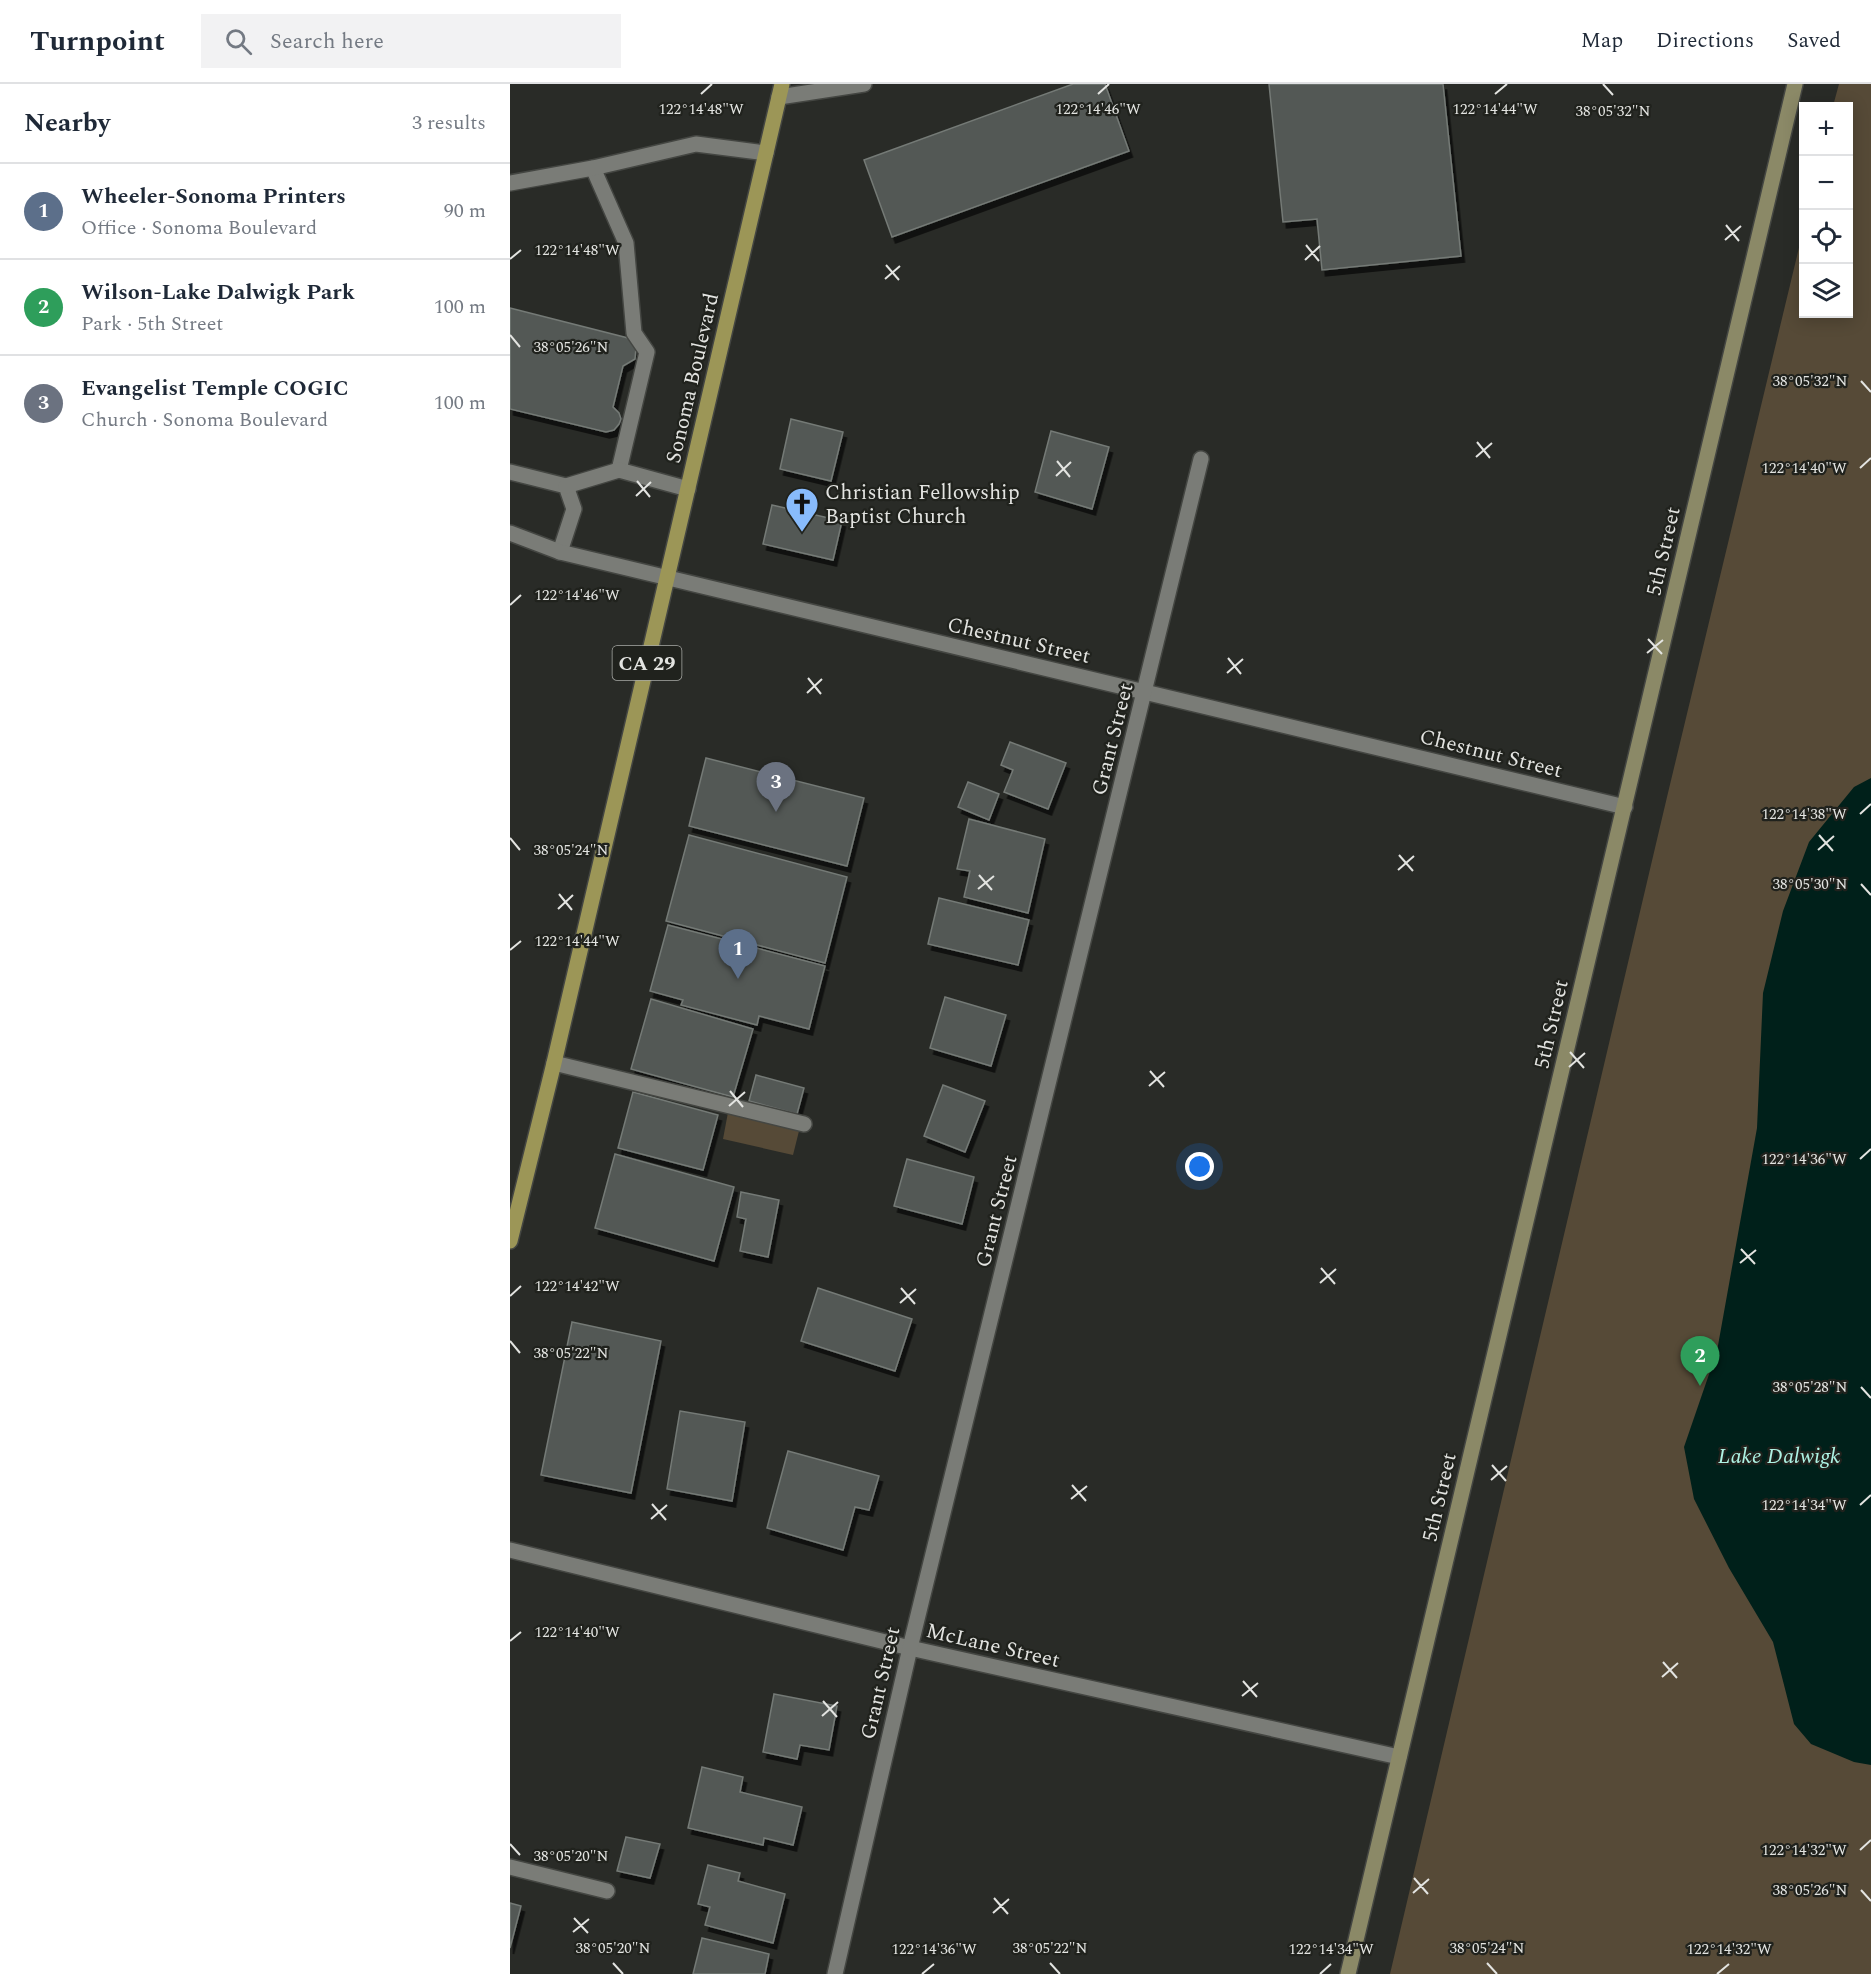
<!DOCTYPE html>
<meta charset="utf-8">
<style>
:root{--surface:#fff;--page:#f2f2f3;--text:#1f2937;--muted:#747a83;--line:#e0e1e3;--accent:#4e6b90}
body{margin:0;font-family:Spectral,serif;background:var(--page);color:var(--text)}
.controls{position:absolute;right:18px;top:18px;display:grid;overflow:hidden;border-radius:0px;box-shadow:0 3px 15px #0003}
.controls button{width:54px;height:54px;display:grid;place-items:center;padding:0;border:0;border-bottom:2px solid var(--line);background:var(--surface);color:var(--text);font:30px sans-serif}
.you{position:absolute;left:690px;top:1083px;width:21px;height:21px;margin:-15px;border:4px solid #fff;border-radius:50%;background:#1a73e8;box-shadow:0 0 0 9px #1a73e833}
.badge{display:grid;place-items:center;width:39px;height:39px;border-radius:50%;background:var(--accent);color:#fff;font-size:20px;font-weight:700}
.pin{position:absolute;translate:-50% -50px;filter:drop-shadow(0 2px 3px #0008)}
.pin::after{content:'';position:absolute;top:32px;width:21px;height:18px;background:inherit;clip-path:polygon(0 0,100% 0,50% 100%)}
.list{margin:0;padding:0;list-style:none}
h2{display:flex;justify-content:space-between;align-items:center;height:78px;margin:0;padding:0 24px;font-size:26px}
h2 small{font-size:20px;font-weight:400;color:var(--muted)}
.list li{display:grid;grid-template-columns:39px 1fr auto;gap:18px;align-items:center;box-sizing:border-box;height:96px;padding:0 24px;border-top:2px solid var(--line)}
.list b{display:block;font-size:22px;white-space:nowrap}
.list p{margin:0;font-size:20px;white-space:nowrap;color:var(--muted)}
.list em{font-size:20px;font-style:normal;color:var(--muted)}
.icon{flex:none;width:33px;height:33px;fill:none;stroke:currentColor;stroke-width:2;stroke-linecap:round;stroke-linejoin:round}
.map{position:relative;flex:none;width:1361px;height:1890px;overflow:hidden}
header{display:flex;align-items:center;gap:36px;box-sizing:border-box;height:84px;padding:0 30px;background:var(--surface);border-bottom:2px solid var(--line)}
header strong{font-size:28px}
nav{display:flex;gap:33px;margin-inline-start:auto;font-size:21px}
.search{width:420px;height:54px;background:var(--page);display:flex;align-items:center;gap:15px;box-sizing:border-box;padding:0 21px;border-radius:0px;color:var(--muted);font-size:22px}
main{display:flex}
aside{flex:1;background:var(--surface)}
.map>svg:first-child{display:block}
.green{fill:#564a37}
.water{fill:#00201a}
.building{fill:#535855;stroke:#747a76;stroke-width:1.5;filter:url(#shadow)}
.lines{fill:none;stroke-linecap:round;stroke-linejoin:round}
.lane-casing{stroke:#444642;stroke-width:18}
.street-casing{stroke:#444642;stroke-width:18}
.secondary-casing{stroke:#444642;stroke-width:18}
.primary-casing{stroke:#444642;stroke-width:18}
.lane{stroke:#7a7c77;stroke-width:15}
.street{stroke:#7a7c77;stroke-width:15}
.secondary{stroke:#8b8967;stroke-width:15}
.primary{stroke:#9c9657;stroke-width:15}
.ticks{fill:none;stroke:#e3e4e1;stroke-width:2}
.labels{text-anchor:middle;stroke-width:4.5;stroke-linejoin:round;paint-order:stroke}
.shield{fill:#20221d;stroke:#a8aaa6;stroke-width:1.5}
.shield-label{font-size:20px;font-weight:bold;fill:#e3e4e1}
.street-label{font-size:21px;fill:#e3e4e1;stroke:#20221d}
.poi-label{font-size:21px;fill:#e3e4e1;stroke:#20221d;text-anchor:start}
.water-label{font-size:22px;font-style:italic;fill:#aef3e4;stroke:#20221d}
.ticks-label{font-size:15px;text-anchor:middle;fill:#e3e4e1;stroke:#20221d;stroke-width:4.5;stroke-linejoin:round;paint-order:stroke}
</style>
<header>
<strong>Turnpoint</strong>
<div class="search"><svg class="icon" aria-label="search" viewBox="0 0 24 24"><circle cx="10" cy="10" r="6"/><path d="M15 15l6 6"/></svg>Search here</div>
<nav><a>Map</a><a>Directions</a><a>Saved</a></nav>
</header>
<main>
<aside>
<h2>Nearby<small>3 results</small></h2>
<ul class="list">
<li><span class="badge" style="background:#5c6f8a">1</span><div><b>Wheeler-Sonoma Printers</b><p>Office · Sonoma Boulevard</p></div><em>90 m</em></li>
<li><span class="badge" style="background:#2e9e5b">2</span><div><b>Wilson-Lake Dalwigk Park</b><p>Park · 5th Street</p></div><em>100 m</em></li>
<li><span class="badge" style="background:#6b7280">3</span><div><b>Evangelist Temple COGIC</b><p>Church · Sonoma Boulevard</p></div><em>100 m</em></li>
</ul>
</aside>
<div class="map">
<svg width="1361" height="1890" viewBox="0 0 1361 1890">
<defs>
<filter id="shadow"><feDropShadow dx="3.5" dy="6" stdDeviation="0" flood-color="#0009"/></filter>
</defs>
<rect width="100%" height="100%" fill="#292b27"/>
<g class="green">
<polygon points="1329,0 1361,0 1361,1890 880,1890 1157,713 1293,147 1294,230 1338,230 1338,22 1323,22"/>
<polygon points="219,1023 291,1039 283,1071 213,1055"/>
</g>
<polygon class="water" points="1361,694 1361,1681 1344,1678 1301,1660 1284,1640 1263,1558 1219,1484 1184,1415 1174,1363 1207,1267 1247,1044 1253,909 1273,827 1299,758 1344,703"/>
<g class="building">
<polygon points="563,0 595,0 619,67 382,153 354,76"/>
<polygon points="759,0 933,0 951,172 812,186 807,135 773,138"/>
<polygon points="0,224 118,254 126,264 125,275 113,282 103,323 109,329 111,335 109,340 104,346 96,348 0,325"/>
<polygon points="281,335 333,348 321,397 270,385"/>
<polygon points="541,347 599,363 582,425 525,408"/>
<polygon points="262,421 332,437 323,476 253,460"/>
<polygon points="500,658 556,679 538,725 494,708 503,686 491,681"/>
<polygon points="196,674 354,714 337,782 179,742"/>
<polygon points="458,698 489,710 479,736 448,723"/>
<polygon points="459,735 535,755 518,829 454,813 460,787 447,785"/>
<polygon points="179,751 337,793 315,879 156,837"/>
<polygon points="429,814 519,836 508,881 418,860"/>
<polygon points="158,841 315,882 299,945 249,932 247,941 171,921 173,916 140,907"/>
<polygon points="435,913 496,931 481,982 420,964"/>
<polygon points="141,915 243,945 223,1013 121,985"/>
<polygon points="246,991 294,1004 287,1030 239,1017"/>
<polygon points="433,1001 475,1017 455,1068 414,1052"/>
<polygon points="123,1008 208,1031 193,1086 108,1064"/>
<polygon points="105,1070 224,1103 204,1177 85,1144"/>
<polygon points="397,1075 464,1093 452,1140 384,1122"/>
<polygon points="231,1108 269,1116 258,1173 230,1167 236,1135 227,1133"/>
<polygon points="308,1204 402,1235 385,1287 291,1257"/>
<polygon points="62,1238 151,1257 121,1409 31,1391"/>
<polygon points="170,1327 235,1338 222,1417 157,1405"/>
<polygon points="278,1367 369,1392 359,1426 345,1423 333,1466 257,1444"/>
<polygon points="264,1610 327,1622 319,1666 290,1661 287,1675 253,1668"/>
<polygon points="192,1683 233,1693 230,1708 292,1723 283,1761 254,1754 253,1761 178,1744"/>
<polygon points="116,1753 150,1760 140,1794 107,1787"/>
<polygon points="198,1781 230,1789 228,1797 275,1810 263,1859 195,1841 200,1823 188,1820"/>
<polygon points="0,1819 11,1822 0,1864"/>
<polygon points="192,1854 259,1870 255,1890 183,1890"/>
</g>
<g class="lines">
<g class="lane-casing">
<g id="lane">
<polyline points="83,84 116,159 124,249 137,268 109,386"/>
<polyline points="0,99 83,84 186,60 256,69"/>
<polyline points="0,388 56,402 64,425 50,468"/>
<polyline points="56,402 109,386 178,405"/>
<polyline points="44,979 294,1040"/>
<polyline points="0,1783 97,1807"/>
</g>
</g>
<g class="street-casing">
<g id="street">
<polyline points="269,13 354,0"/>
<polyline points="0,449 50,468 1115,723"/>
<polyline points="0,1466 400,1564 889,1673"/>
<polyline points="325,1890 400,1564 691,375"/>
</g>
</g>
<g class="secondary-casing">
<polyline id="secondary" points="838,1890 1285,0"/>
</g>
<g class="primary-casing">
<polyline id="primary" points="0,1157 44,979 272,0"/>
</g>
<use href="#lane" class="lane"/>
<use href="#street" class="street"/>
<use href="#secondary" class="secondary"/>
<use href="#primary" class="primary"/>
</g>
<path class="ticks" d="M 1093,0 L 1103,11M 191,10 L 202,0M 588,10 L 599,0M 985,10 L 997,0M 1216,141 L 1229,157M 1215,156 L 1231,142M 796,161 L 809,177M 0,175 L 11,166M 795,176 L 810,162M 376,181 L 389,196M 375,195 L 390,182M 0,251 L 10,263M 1351,297 L 1361,308M 967,358 L 980,374M 966,373 L 982,359M 547,377 L 560,393M 1350,384 L 1361,374M 546,392 L 561,378M 127,397 L 140,413M 126,412 L 141,398M 0,521 L 11,511M 1138,555 L 1152,570M 1137,569 L 1153,556M 718,574 L 731,590M 717,589 L 733,575M 298,594 L 311,610M 297,609 L 312,595M 1350,730 L 1361,720M 1309,751 L 1323,767M 0,754 L 10,766M 1308,766 L 1324,752M 889,771 L 903,787M 888,786 L 904,772M 469,791 L 482,806M 1351,800 L 1361,811M 468,805 L 484,792M 49,810 L 62,826M 48,825 L 63,811M 0,866 L 11,857M 1060,968 L 1074,984M 1059,983 L 1075,969M 640,987 L 654,1003M 639,1002 L 655,988M 220,1007 L 233,1023M 219,1022 L 235,1008M 1350,1075 L 1361,1065M 1231,1165 L 1245,1180M 1230,1179 L 1246,1166M 811,1184 L 825,1200M 810,1199 L 826,1185M 391,1204 L 405,1220M 0,1212 L 11,1202M 390,1219 L 406,1205M 0,1257 L 10,1269M 1351,1303 L 1361,1314M 982,1381 L 996,1397M 981,1396 L 997,1382M 562,1401 L 576,1417M 561,1415 L 577,1402M 142,1420 L 156,1436M 1350,1421 L 1361,1411M 141,1435 L 157,1421M 0,1557 L 11,1548M 1153,1578 L 1167,1594M 1152,1593 L 1168,1579M 733,1597 L 747,1613M 732,1612 L 748,1599M 313,1617 L 327,1633M 312,1632 L 328,1618M 0,1760 L 10,1771M 1350,1766 L 1361,1756M 904,1794 L 918,1810M 1351,1806 L 1361,1817M 903,1809 L 919,1795M 484,1814 L 498,1830M 483,1829 L 499,1815M 64,1834 L 78,1849M 63,1848 L 79,1835M 103,1879 L 113,1890M 540,1879 L 550,1890M 977,1879 L 987,1890M 412,1890 L 424,1880M 810,1890 L 821,1880M 1207,1890 L 1219,1880"/>
<defs>
<g id="church-pin" transform="scale(1.725)"><path d="M0 17L-7.5 6A9.5 9.5 0 1 1 7.5 6Z" fill="#88bbfc" stroke="#20221d"/><path d="M-1.2-6h2.4v3.5h3.3v2.4h-3.3V6h-2.4V-.1h-3.3v-2.4h3.3Z" fill="#111"/></g>
</defs>
<g fill-rule="evenodd">
<use href="#church-pin" x="292" y="420"/>
</g>
<g class="labels">
<rect class="shield" x="102.5" y="562" width="69" height="34" rx="4.5"/>
<g class="shield-label">
<text x="137" y="586">CA 29</text>
</g>
<g class="street-label">
<text transform="translate(182 294) rotate(-77)" y="7">Sonoma Boulevard</text>
<text transform="translate(1153 467) rotate(-77)" y="7">5th Street</text>
<text transform="translate(509 556) rotate(13)" y="7">Chestnut Street</text>
<text transform="translate(602 655) rotate(-76)" y="7">Grant Street</text>
<text transform="translate(981 669) rotate(14)" y="7">Chestnut Street</text>
<text transform="translate(1041 940) rotate(-77)" y="7">5th Street</text>
<text transform="translate(486 1127) rotate(-76)" y="7">Grant Street</text>
<text transform="translate(929 1413) rotate(-77)" y="7">5th Street</text>
<text transform="translate(483 1561) rotate(13)" y="7">McLane Street</text>
<text transform="translate(370 1599) rotate(-77)" y="7">Grant Street</text>
</g>
<g class="poi-label">
<text x="315" y="415">Christian Fellowship<tspan x="315" dy="24">Baptist Church</tspan></text>
</g>
<g class="water-label">
<text x="1269" y="1379">Lake Dalwigk</text>
</g>
</g>
<g class="ticks-label">
<text x="191" y="30">122°14'48"W</text>
<text x="588" y="30">122°14'46"W</text>
<text x="985" y="30">122°14'44"W</text>
<text x="1103" y="32">38°05'32"N</text>
<text x="67" y="171">122°14'48"W</text>
<text x="61" y="268">38°05'26"N</text>
<text x="1300" y="302">38°05'32"N</text>
<text x="1294" y="389">122°14'40"W</text>
<text x="67" y="516">122°14'46"W</text>
<text x="1294" y="735">122°14'38"W</text>
<text x="61" y="771">38°05'24"N</text>
<text x="1300" y="805">38°05'30"N</text>
<text x="67" y="862">122°14'44"W</text>
<text x="1294" y="1080">122°14'36"W</text>
<text x="67" y="1207">122°14'42"W</text>
<text x="61" y="1274">38°05'22"N</text>
<text x="1300" y="1308">38°05'28"N</text>
<text x="1294" y="1426">122°14'34"W</text>
<text x="67" y="1553">122°14'40"W</text>
<text x="1294" y="1771">122°14'32"W</text>
<text x="61" y="1777">38°05'20"N</text>
<text x="1300" y="1811">38°05'26"N</text>
<text x="103" y="1869">38°05'20"N</text>
<text x="540" y="1869">38°05'22"N</text>
<text x="977" y="1869">38°05'24"N</text>
<text x="424" y="1870">122°14'36"W</text>
<text x="821" y="1870">122°14'34"W</text>
<text x="1219" y="1870">122°14'32"W</text>
</g>
</svg>
<div class="controls">
<button>+</button>
<button>−</button>
<button><svg class="icon" aria-label="locate" viewBox="0 0 24 24"><circle cx="12" cy="12" r="6"/><path d="M12 2v4M12 18v4M2 12h4M18 12h4"/></svg></button>
<button><svg class="icon" aria-label="layers" viewBox="0 0 24 24"><path d="M12 4l9 5-9 5-9-5zM3 14l9 5 9-5"/></svg></button>
</div>
<div class="you"></div>
<div class="pin badge" style="left:228px;top:895px;background:#5c6f8a">1</div>
<div class="pin badge" style="left:1190px;top:1302px;background:#2e9e5b">2</div>
<div class="pin badge" style="left:266px;top:728px;background:#6b7280">3</div>
</div>
</main>
